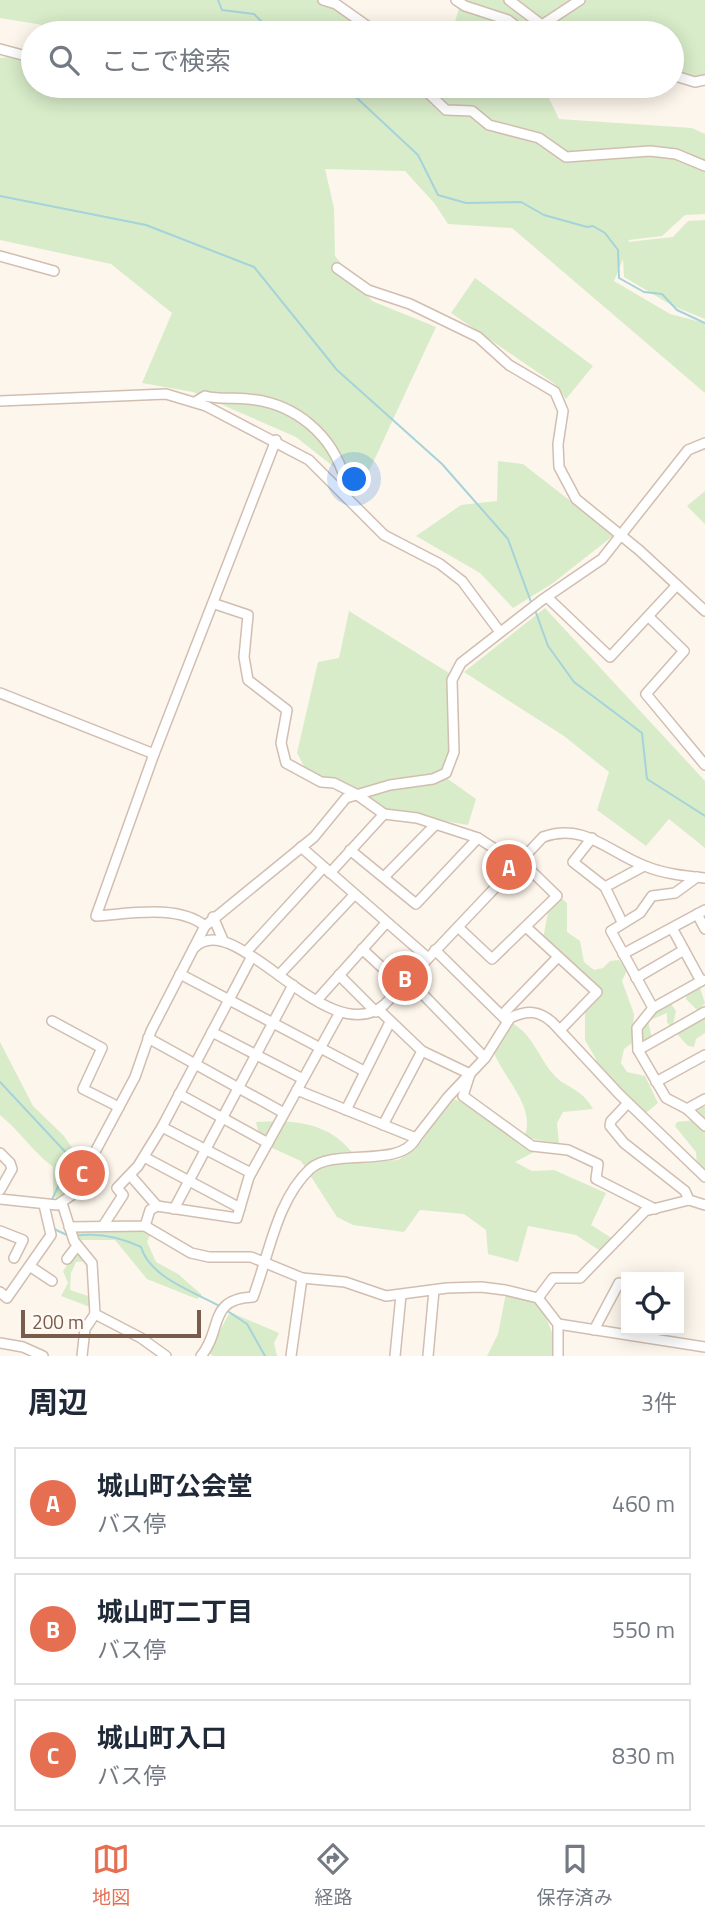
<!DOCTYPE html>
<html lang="ja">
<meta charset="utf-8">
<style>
:root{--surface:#fff;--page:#f2f2f3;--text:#1f2937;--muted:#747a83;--line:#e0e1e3;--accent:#e76f51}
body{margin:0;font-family:"Titillium Web","Noto Sans JP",sans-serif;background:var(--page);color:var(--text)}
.controls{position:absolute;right:21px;bottom:21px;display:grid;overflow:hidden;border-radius:0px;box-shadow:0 4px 18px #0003}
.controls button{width:63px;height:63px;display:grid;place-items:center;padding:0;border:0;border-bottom:2px solid var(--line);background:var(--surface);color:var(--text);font:35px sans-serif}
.scale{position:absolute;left:21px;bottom:18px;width:180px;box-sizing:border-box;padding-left:7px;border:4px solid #7a5c4d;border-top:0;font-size:19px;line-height:24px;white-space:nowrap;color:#7a5c4d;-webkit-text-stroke:5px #fffaf3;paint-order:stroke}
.you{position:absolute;left:355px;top:480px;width:24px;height:24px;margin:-18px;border:5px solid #fff;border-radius:50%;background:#1a73e8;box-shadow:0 0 0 10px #1a73e833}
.badge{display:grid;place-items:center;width:46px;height:46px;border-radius:50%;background:var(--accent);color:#fff;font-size:23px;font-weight:700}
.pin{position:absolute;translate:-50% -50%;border:4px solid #fff;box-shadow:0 2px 7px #0006}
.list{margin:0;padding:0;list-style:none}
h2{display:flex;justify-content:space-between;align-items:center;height:91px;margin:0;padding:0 28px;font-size:30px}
h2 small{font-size:23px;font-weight:400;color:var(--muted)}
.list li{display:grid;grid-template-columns:46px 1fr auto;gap:21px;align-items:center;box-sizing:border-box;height:112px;margin:0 14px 14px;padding:0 14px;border:2px solid var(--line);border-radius:0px}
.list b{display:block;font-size:26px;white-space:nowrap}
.list p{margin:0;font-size:23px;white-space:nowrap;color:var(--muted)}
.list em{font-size:23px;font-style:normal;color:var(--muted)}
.icon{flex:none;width:38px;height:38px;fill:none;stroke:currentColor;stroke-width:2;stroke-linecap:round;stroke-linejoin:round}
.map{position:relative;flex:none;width:705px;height:1356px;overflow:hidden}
.search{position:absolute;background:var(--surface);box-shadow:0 4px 18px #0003;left:21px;right:21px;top:21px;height:77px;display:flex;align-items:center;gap:18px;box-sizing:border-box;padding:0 24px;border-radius:38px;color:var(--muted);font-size:26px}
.sheet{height:469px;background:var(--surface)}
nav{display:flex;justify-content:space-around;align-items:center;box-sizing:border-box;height:98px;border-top:2px solid var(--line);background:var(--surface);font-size:19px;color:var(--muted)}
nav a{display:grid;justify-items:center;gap:4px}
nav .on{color:var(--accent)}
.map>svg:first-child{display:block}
.green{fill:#d8ecc9}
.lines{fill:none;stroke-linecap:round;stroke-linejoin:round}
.stream{stroke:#a5d3da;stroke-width:2}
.minor-casing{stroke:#d1beb0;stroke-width:12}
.minor{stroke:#fff;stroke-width:9}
</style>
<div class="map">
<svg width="705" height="1356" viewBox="0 0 705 1356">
<rect width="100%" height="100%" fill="#fdf6ec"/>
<g class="green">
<polygon points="0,0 324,0 377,33 47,33 49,26 0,18"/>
<polygon points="461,0 705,0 705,84 672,75 672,33 588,33 586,30 528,22 520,33 452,33"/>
<polygon points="33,54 33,86 423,86 431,95 434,86 543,86 559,119 692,128 705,134 705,214 685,215 662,236 629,240 628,242 673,237 688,221 705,220 705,319 673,306 624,277 623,259 614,281 670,314 705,323 705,393 512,228 448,224 435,204 405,171 325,169 334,208 335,256 372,301 436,327 370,469 358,486 296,437 193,392 142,383 172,313 111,264 0,240 0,58"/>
<polygon points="475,278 593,366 566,399 555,384 451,313"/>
<polygon points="498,461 523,464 614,535 553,583 513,608 480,573 416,536 461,505 497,501"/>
<polygon points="705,491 705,524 687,506"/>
<polygon points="545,608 705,781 705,848 669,819 646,846 597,810 609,772 564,736 464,672"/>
<polygon points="349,611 449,673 450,742 445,777 476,799 468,825 385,811 356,789 313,783 297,753 318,662 339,658"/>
<polygon points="561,898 567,903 567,932 580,941 584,962 594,970 603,968 610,961 619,960 627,970 622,981 634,1014 632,1043 624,1049 621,1063 627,1072 645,1076 658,1103 642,1116 597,1070 596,1059 585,1040 585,1009 599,992 543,938 550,903"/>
<polygon points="695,987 700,988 705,1003 698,1011 686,999 686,993"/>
<polygon points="669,1001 676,1011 672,1029 667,1022 667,1013 648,1021 652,1038 638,1044 643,1017"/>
<polygon points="705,1015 705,1033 696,1039 694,1047 688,1046 677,1034 679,1028"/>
<path d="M 512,1023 C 533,1035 538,1056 553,1074 C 566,1089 581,1087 593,1109 L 563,1112 L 557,1123 L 559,1144 L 524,1137 C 537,1109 505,1080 494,1053 L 501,1035 Z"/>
<path d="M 0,1042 L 33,1106 L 64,1136 L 82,1162 C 80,1180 71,1188 58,1199 L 53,1195 L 53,1167 C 33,1152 20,1131 0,1115 Z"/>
<path d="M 451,1099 C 484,1103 506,1140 536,1151 L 515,1162 L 532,1171 L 554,1170 L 606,1193 L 591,1225 L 618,1242 L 605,1254 L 576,1235 L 528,1226 L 518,1262 L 488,1254 L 486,1230 L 464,1214 L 420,1210 L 404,1232 L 353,1225 L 337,1217 L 301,1161 L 261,1143 L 256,1122 C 297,1119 335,1123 359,1162 L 398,1160 L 415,1150 Z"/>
<polygon points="698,1105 705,1107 705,1176 697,1169 696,1152 675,1126 677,1122 695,1120 689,1108"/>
<polygon points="144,1228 153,1229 147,1242 156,1262 178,1274 202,1295 197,1299 147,1279 115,1240 76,1240 73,1232"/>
<polygon points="78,1250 89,1261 76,1262 71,1273 70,1290 88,1296 90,1307 61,1296 68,1283 63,1271"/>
<polygon points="506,1293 538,1298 553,1335 552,1356 487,1356 498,1334"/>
<polygon points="230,1312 279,1333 274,1343 277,1356 213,1356 208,1352"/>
</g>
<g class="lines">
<g class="stream">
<polyline points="218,0 222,10 254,14 273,33"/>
<polyline points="344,86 418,155 438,195 466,203 521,202 544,215 587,227 593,226 605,233 618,250 619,278 644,292 662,294 677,310 705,323"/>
<polyline points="0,196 146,225 254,267 337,370 442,464 508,539 531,602"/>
<polyline points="535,610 548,646 574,682 642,733 647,779 705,816"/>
<polyline points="0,1082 71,1158 51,1202"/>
<polyline points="52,1228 69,1236"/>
<path d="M 74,1236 C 98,1232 120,1237 141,1247 C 150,1278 195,1292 221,1307"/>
<polyline points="226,1310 247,1324 265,1356"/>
</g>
<g class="minor-casing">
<g id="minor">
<polyline points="323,0 336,4 377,33"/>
<polyline points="456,0 465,6 508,20 525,33"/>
<polyline points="509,0 542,25 580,0"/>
<polyline points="0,49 30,57 33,45"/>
<polyline points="672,75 695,82 705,80"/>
<polyline points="421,86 446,110 472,111 489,125 539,138 566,157 650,151 676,154 705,166"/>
<polyline points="0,256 54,271"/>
<polyline points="337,268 368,290 410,304 478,337 509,365 555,392 563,411 558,444 559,467 576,499 639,550 705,611"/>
<polyline points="0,401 166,394 206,406 309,460 384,535 440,564 462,581 500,632"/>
<path d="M 195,402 L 205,396 C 220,400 233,397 248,399 C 295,403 333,435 345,480 L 338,487"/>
<polyline points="547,597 610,657 677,585"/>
<polyline points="215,604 248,615 244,657 248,680 287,710 281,743 286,763 321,782 334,783 356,794 384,814 417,818 478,838 517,863"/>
<polyline points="649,617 684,651 646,694 705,765"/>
<polyline points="0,693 154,754"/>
<polyline points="592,838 573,862 605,887 622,922"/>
<polyline points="301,847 428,958"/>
<polyline points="350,850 416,904 478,838"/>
<polyline points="330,873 384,814"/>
<polyline points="384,877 435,825"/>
<polyline points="697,877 675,893 652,896 640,913 611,931 653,1008 637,1028 638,1050 666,1098 687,1109 705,1126"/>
<polyline points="605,887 644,866"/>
<polyline points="697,914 705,929"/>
<polyline points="213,917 223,940"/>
<path d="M 205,926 C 178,904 128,914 96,916 L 154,754 L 276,440"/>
<polyline points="458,927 492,959 557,896 520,860"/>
<polyline points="526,927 597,992 560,1030"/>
<polyline points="672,928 701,981"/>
<path d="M 194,948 C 235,904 328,1055 385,1004 L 543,837 C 584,822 608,852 645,866 C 664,874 685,876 705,878"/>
<polyline points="362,949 402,986"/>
<polyline points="435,950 507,1021"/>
<polyline points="246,952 323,868"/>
<polyline points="623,954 705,910"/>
<polyline points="180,974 364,1071"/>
<polyline points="279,975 354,895"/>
<polyline points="339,975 376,1012"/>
<polyline points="636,978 684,950"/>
<polyline points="408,979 485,1058"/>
<polyline points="317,1000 386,923"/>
<polyline points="653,1008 703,980"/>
<polyline points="379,1010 422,1051 470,1074 463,1096 532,1146 568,1150 598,1164 596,1179 655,1209"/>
<polyline points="502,1015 557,958"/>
<polyline points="52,1021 102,1048 83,1089 119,1107"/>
<polyline points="212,1032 303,1079"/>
<polyline points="148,1038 284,1113"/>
<polyline points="638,1050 705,1012"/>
<polyline points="656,1082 705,1055"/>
<path d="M 297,1090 L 416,1138 L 448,1097 L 485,1058 L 510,1018 C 527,1010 539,1010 553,1023 L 619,1094 L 705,1177"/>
<polyline points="179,1094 268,1143"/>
<polyline points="628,1103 611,1121 610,1126 624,1143 685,1191 689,1200"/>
<polyline points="687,1109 705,1099"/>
<polyline points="346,1110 390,1022"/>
<polyline points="383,1125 422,1051"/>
<polyline points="162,1127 251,1173"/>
<polyline points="0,1153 10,1163 12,1169 0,1190"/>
<polyline points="144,1157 240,1208"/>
<polyline points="130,1175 157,1206"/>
<polyline points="0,1199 57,1205 72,1195 135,1077 151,1031 205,926 314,837 346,798 390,785 433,779 446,773 454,752 452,680 461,663 542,600 602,559 688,450 705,443"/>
<polyline points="62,1203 74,1241 92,1263 95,1314 141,1338 166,1356"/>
<polyline points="174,1209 293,985"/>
<polyline points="103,1226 123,1195 117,1188 138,1166 162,1127 251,958"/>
<polyline points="145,1226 191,1253 209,1257 251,1257 302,1278 345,1282 386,1296 447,1288 481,1287 505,1290 538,1298 553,1278 580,1278 645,1211 689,1200 705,1205"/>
<polyline points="69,1227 145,1226 150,1210 157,1206 237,1218 249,1177 339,1014"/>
<polyline points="0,1231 23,1240 14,1258"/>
<polyline points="67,1259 77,1246"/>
<polyline points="31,1267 52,1281"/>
<polyline points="0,1292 7,1298 51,1235 44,1205"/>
<polyline points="538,1298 558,1324 558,1356"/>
<polyline points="558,1324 705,1347"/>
<polyline points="594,1330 619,1283 626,1287"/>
<polyline points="0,1343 23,1347 43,1356"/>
<polyline points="82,1356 85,1329 95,1314"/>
<path d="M 201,1356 C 223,1330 207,1299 253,1297 C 269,1256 276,1201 310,1169 C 334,1147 401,1169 416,1138"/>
<polyline points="291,1356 302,1278"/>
<polyline points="395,1356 401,1295"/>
<polyline points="428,1356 434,1290"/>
</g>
</g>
<use href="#minor" class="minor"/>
</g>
</svg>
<div class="controls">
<button><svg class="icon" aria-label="locate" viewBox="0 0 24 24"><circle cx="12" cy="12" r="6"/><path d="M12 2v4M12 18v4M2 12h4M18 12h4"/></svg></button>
</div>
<div class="scale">200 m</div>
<div class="you"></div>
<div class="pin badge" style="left:509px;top:867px">A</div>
<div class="pin badge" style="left:405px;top:978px">B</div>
<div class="pin badge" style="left:82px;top:1173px">C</div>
<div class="search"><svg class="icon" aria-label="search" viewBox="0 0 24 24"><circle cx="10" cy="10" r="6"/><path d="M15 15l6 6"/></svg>ここで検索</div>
</div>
<section class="sheet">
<h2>周辺<small>3件</small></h2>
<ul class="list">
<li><span class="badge">A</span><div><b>城山町公会堂</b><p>バス停</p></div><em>460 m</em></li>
<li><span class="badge">B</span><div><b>城山町二丁目</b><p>バス停</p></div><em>550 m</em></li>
<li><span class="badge">C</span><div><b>城山町入口</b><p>バス停</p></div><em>830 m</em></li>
</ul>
</section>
<nav>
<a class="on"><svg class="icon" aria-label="map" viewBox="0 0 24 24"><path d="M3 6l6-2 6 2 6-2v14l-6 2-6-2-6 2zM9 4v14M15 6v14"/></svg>地図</a>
<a><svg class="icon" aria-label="directions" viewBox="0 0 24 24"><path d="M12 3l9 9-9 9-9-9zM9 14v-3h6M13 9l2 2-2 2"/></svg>経路</a>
<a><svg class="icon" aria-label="saved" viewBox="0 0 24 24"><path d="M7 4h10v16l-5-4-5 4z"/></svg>保存済み</a>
</nav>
